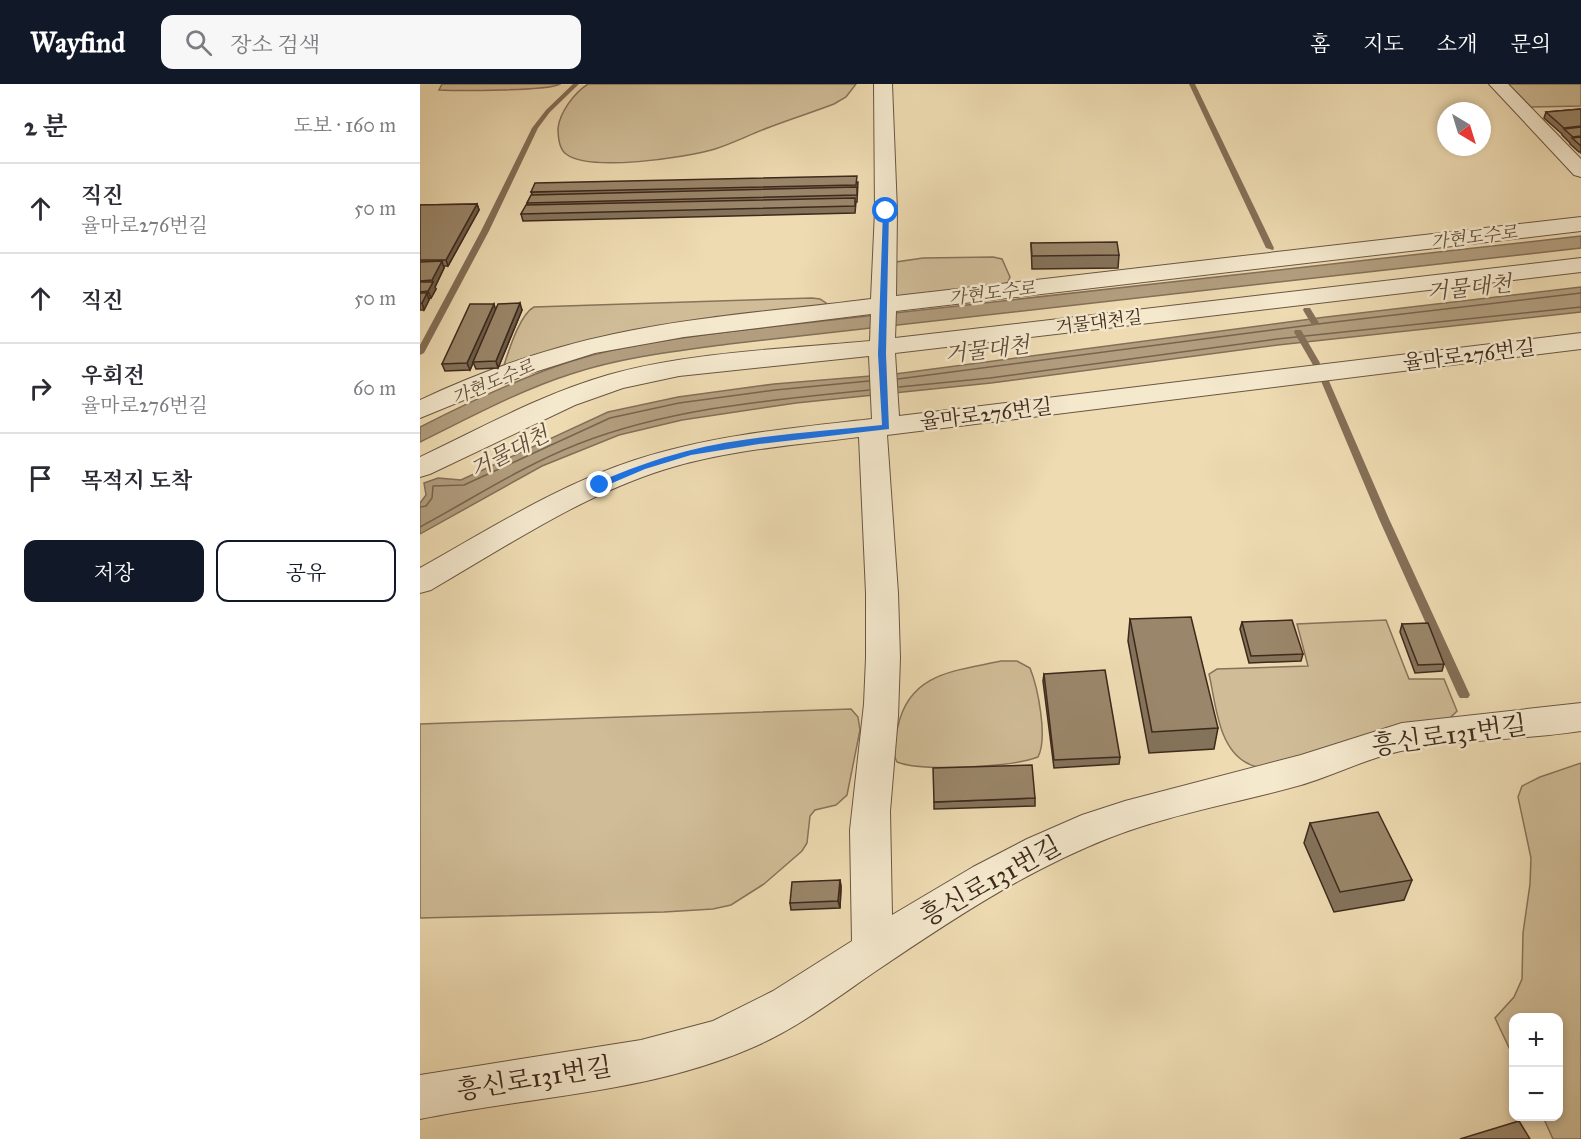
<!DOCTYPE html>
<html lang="ko">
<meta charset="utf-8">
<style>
:root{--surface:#fff;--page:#f7f7f7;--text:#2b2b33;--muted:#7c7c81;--line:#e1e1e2;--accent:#111827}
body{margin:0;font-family:"IM FELL Great Primer","Noto Serif KR",serif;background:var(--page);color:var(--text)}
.controls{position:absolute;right:18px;bottom:18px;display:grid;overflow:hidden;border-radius:12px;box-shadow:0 3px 9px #0003}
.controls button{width:54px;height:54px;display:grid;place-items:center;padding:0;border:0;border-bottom:2px solid var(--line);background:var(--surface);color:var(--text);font:30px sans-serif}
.compass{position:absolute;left:1017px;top:18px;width:54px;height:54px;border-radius:50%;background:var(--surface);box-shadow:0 3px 9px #0003;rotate:142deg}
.stop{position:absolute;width:18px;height:18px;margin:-14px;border:4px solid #1a73e8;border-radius:50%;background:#fff}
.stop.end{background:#1a73e8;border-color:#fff;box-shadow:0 2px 6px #0008}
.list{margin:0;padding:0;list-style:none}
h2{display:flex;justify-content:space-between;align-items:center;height:78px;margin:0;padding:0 24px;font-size:26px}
h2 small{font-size:20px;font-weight:400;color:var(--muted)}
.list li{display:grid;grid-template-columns:39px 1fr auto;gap:18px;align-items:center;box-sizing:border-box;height:90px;padding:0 24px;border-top:2px solid var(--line)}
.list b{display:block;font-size:22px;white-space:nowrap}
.list p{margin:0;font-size:20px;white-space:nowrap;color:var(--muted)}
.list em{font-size:20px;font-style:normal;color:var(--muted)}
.actions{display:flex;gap:12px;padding:18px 24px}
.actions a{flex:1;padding:14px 0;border:2px solid var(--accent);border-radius:12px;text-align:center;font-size:21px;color:var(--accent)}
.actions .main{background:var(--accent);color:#fff}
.icon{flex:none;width:33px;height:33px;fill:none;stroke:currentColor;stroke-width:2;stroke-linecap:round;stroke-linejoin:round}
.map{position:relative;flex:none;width:1161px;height:1055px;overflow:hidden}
header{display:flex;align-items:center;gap:36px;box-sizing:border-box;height:84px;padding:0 30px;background:var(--accent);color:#fff}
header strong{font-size:28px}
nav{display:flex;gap:33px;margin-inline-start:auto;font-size:21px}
.search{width:420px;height:54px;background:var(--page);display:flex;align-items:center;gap:15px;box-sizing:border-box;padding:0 21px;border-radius:12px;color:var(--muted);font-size:22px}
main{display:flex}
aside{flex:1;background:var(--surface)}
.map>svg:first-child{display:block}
.green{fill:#d0bd98;stroke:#87735a;stroke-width:1.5}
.water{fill:#b29e7f;stroke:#846f57;stroke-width:1.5}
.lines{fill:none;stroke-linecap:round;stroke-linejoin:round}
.shore{stroke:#78644e;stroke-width:1.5}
.stream{fill:#846f57;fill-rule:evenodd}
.minor-casing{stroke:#6a5642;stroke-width:2}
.minor{fill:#f4e8cd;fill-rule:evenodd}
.wall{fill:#84735b;stroke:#3e291c;stroke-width:1.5}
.shaded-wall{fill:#6c5e4a;stroke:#3e291c;stroke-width:1.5}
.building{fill:#9a866a;stroke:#3e291c;stroke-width:1.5}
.route{fill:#1a73e8}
.labels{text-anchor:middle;stroke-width:5;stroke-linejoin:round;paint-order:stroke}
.far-water-label{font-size:18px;font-style:italic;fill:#614c3a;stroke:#f4e8cd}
.far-street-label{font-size:18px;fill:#3e291c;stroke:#f4e8cd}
.street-label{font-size:21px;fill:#3e291c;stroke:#f4e8cd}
.water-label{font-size:22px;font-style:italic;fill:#614c3a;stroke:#f4e8cd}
.near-street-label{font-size:26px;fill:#3e291c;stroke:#f4e8cd}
</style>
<header>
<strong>Wayfind</strong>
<div class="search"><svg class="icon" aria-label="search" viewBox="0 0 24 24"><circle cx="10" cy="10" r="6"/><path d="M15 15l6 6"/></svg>장소 검색</div>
<nav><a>홈</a><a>지도</a><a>소개</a><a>문의</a></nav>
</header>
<main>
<aside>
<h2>2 분<small>도보 · 160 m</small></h2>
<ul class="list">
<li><svg class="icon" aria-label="ahead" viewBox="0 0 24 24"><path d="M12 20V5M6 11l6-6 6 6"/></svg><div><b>직진</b><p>율마로276번길</p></div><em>50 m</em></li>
<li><svg class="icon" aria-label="ahead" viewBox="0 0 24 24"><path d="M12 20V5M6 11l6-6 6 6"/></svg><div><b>직진</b></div><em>50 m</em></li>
<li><svg class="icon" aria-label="right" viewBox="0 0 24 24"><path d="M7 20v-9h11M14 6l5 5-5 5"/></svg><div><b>우회전</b><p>율마로276번길</p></div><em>60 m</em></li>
<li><svg class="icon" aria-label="arrive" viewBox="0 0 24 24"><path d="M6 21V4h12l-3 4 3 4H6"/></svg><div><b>목적지 도착</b></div></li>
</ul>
<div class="actions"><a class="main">저장</a><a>공유</a></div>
</aside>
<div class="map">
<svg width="1161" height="1055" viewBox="0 0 1161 1055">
<rect width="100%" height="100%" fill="#eedbb2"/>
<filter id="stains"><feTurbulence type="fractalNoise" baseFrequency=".00333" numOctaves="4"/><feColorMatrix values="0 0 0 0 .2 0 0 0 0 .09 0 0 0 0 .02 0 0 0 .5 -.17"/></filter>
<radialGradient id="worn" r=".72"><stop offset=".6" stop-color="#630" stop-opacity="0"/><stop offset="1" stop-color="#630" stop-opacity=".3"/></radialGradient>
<g class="green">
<path d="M 22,0 L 140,0 C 128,7 38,7 19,6 Z"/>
<path d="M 168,0 L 436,0 L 426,13 L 414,20 C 393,28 371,35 350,43 C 331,50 314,59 295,65 C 266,74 169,88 146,70 C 139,65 138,53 138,44 C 140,28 154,9 168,0 Z"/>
<polygon points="1088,0 1161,0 1161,22 1111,23"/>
<polygon points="573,173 582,175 590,193 588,198 582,202 480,213 473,210 476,178 503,174"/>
<path d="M 392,214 L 400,215 L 406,219 L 404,222 L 86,284 L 84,281 C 89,266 100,230 114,223 Z"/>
<path d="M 966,536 L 989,595 L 1024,595 L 1037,627 L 1030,634 L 970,643 L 852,683 C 844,683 835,684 829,680 C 798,666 796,620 789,590 L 797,585 L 888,582 L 877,540 Z"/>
<path d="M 581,577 L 597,577 L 610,584 C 618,604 628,654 618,673 C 592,683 502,688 477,678 C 471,667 475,654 478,642 C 490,588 536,587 581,577 Z"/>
<polygon points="431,625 438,633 440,646 427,711 416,721 395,726 390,732 387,759 382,767 344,800 311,821 293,825 244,828 0,834 0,640"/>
<polygon points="1161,679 1161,1055 1133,1055 1123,1033 1138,1032 1138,934 1094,934 1093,972 1075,934 1094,913 1102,895 1103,849 1110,800 1111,774 1098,713 1102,702 1120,693"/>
</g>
<g class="water">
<path d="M 1161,152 L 1161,164 L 309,260 C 257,267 202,273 151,290 C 98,307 49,334 0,358 L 0,343 C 49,318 99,294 152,277 C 204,261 259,254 314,247 Z"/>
<polygon points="1161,203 1161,228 858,261 571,299 376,319 262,336 199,351 122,382 0,450 0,419 6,411 4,399 18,394 41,396 188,328 258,313 354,300 475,290 906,233"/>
</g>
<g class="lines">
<g class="shore">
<polyline points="478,295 906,239 1161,209"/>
<polyline points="479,303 570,294 857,255 1161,223"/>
<polyline points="0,423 6,422 12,414 13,402 44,401 190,334 259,319 355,306 449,297"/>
<path d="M 0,443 C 52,415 102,382 158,360 C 250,324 351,316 449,306"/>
</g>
<g class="stream">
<polygon points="153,0 159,0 130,28 118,44 69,147 4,269 0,271 0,261 61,147 112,44 126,26"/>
<polygon points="769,0 775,0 854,164 853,166 846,164"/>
<polygon points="884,224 890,224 899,239 898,241 892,241 883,226"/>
<polygon points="875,246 881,246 900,279 899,281 893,281 874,248"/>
<polygon points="905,294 909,297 969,435 1050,611 1048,614 1040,614 1038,611 959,435 901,297"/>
</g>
<g class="minor-casing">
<g id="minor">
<path d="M 454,0 L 472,0 L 477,127 L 476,212 L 1161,133 L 1161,147 L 476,227 L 475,254 L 1161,174 L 1161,188 L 475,269 L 479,332 L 1161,249 L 1161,265 L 467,351 L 478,509 L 480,574 L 478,632 L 470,727 L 472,831 L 553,783 L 607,755 L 662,731 L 705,717 L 881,671 L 982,639 L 1161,619 L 1161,647 C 1102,656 1040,655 981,667 C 947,674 915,691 881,701 C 817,719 750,730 689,754 C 605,787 530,837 456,887 C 415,915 375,946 329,965 C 224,1010 110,1012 0,1035 L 0,991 L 221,956 L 293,937 L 353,907 L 432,857 L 430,746 L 444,620 L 446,574 L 446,509 L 439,353 C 375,361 308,366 246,385 C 162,411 87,462 11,506 L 0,509 L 0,484 C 70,445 138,401 215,376 C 291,351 372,344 452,335 L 449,272 L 259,292 L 203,304 L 155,321 L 10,390 L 0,393 L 0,373 C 61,344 122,310 188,291 C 269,268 365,265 450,257 L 451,230 L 264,253 L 175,269 L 105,291 L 0,334 L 0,316 C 62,287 127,264 194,250 C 278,232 366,226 451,215 L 455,127 Z"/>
<polygon points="1069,0 1088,0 1161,75 1161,93 1154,91"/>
</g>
</g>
<use href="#minor" class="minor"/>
</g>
<g class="wall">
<polygon points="1161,25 1161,70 1161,68 1159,68 1150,60 1150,59 1142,51 1142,50 1124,34 1126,28"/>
<polygon points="438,98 437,118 436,118 435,129 103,137 101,130 107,121 107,119 112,110 111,108"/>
<polygon points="57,120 59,126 28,182 24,182 24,184 15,203 16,205 11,214 9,214 9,216 4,226 0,226 0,121"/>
<polygon points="611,159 699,171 698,184 612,185"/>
<polygon points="76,226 102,226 78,284 56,285 53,278 50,286 25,287 22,280"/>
<polygon points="710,535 798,644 794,665 729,669 708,557"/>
<polygon points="822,538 883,570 881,577 829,579 820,545"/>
<polygon points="982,540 1024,580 1022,587 995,589 980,548"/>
<polygon points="624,590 700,673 699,680 634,684 623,597"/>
<polygon points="615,714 615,722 514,725 514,718"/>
<polygon points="890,739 992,796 984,816 914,828 884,759"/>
<polygon points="420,796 421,803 420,824 371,826 370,819"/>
</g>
<g class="shaded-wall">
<polygon points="57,120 59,126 28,182 26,176"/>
<polygon points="22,177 24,184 15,203 16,205 11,214 8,207 13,198 12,196"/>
<polygon points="7,209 9,216 4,226 2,219"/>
<polygon points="100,219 102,226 78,284 76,277"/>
<polygon points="74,220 76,227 50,286 47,279"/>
<polygon points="420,796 421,803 420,824 418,817"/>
</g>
<g class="building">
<polygon points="1161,25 1161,42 1144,44 1126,28"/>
<polygon points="1161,43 1161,52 1153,53 1144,45"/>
<polygon points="1161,53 1161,62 1152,54"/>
<polygon points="437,92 436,101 111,108 115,99"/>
<polygon points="437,103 437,111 107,119 111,111"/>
<polygon points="435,114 435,122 101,130 106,121"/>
<polygon points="57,120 26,176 0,176 0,121"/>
<polygon points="697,158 699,171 612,172 611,159"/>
<polygon points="22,177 12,196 0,197 0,178"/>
<polygon points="0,198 13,198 8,207 0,208"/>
<polygon points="0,209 7,209 2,219 0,219"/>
<polygon points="100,219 76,277 53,278 78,220"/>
<polygon points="50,220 74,220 47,279 22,280"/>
<polygon points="771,533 798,644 732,648 710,535"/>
<polygon points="872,536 883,570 831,572 822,538"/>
<polygon points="1008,539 1024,580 998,581 982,540"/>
<polygon points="685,586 700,673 634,676 624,590"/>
<polygon points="612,681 615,714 514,718 513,684"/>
<polygon points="958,728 992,796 920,808 890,739"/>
<polygon points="420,796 418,817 370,819 372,798"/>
<polygon points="1099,1037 1110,1055 1040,1055"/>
</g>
<path class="route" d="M 466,125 L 469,127 L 466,270 L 469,345 L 339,360 L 271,371 L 225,385 L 183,403 L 176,403 L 176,399 C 206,386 236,375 267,367 C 330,351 397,348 462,341 L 458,270 L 463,127 Z"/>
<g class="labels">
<g class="far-water-label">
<text transform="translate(1054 153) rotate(-7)" y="6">가현도수로</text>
<text transform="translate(572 209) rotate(-7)" y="6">가현도수로</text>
<text transform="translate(73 298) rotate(-23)" y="6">가현도수로</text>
</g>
<g class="far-street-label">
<text transform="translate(679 238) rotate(-7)" y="6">거물대천길</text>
</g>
<g class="street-label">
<text transform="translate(1049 271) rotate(-7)" y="7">율마로276번길</text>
<text transform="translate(566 330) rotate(-7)" y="7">율마로276번길</text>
</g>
<g class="water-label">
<text transform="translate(1049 203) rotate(-6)" y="8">거물대천</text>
<text transform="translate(567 265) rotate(-7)" y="8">거물대천</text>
<text transform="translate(89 367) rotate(-27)" y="8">거물대천</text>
</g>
<g class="near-street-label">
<text transform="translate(1029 651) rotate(-8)" y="9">흥신로131번길</text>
<text transform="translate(570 797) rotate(-29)" y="9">흥신로131번길</text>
<text transform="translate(114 994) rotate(-9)" y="9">흥신로131번길</text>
</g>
</g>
<rect width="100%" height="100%" filter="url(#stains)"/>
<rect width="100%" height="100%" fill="url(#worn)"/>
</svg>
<div class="controls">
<button>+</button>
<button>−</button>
</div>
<svg class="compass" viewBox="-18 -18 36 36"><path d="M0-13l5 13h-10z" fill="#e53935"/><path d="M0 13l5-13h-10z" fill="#7c7c81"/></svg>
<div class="stop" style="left:466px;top:127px"></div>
<div class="stop end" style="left:180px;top:401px"></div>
</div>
</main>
